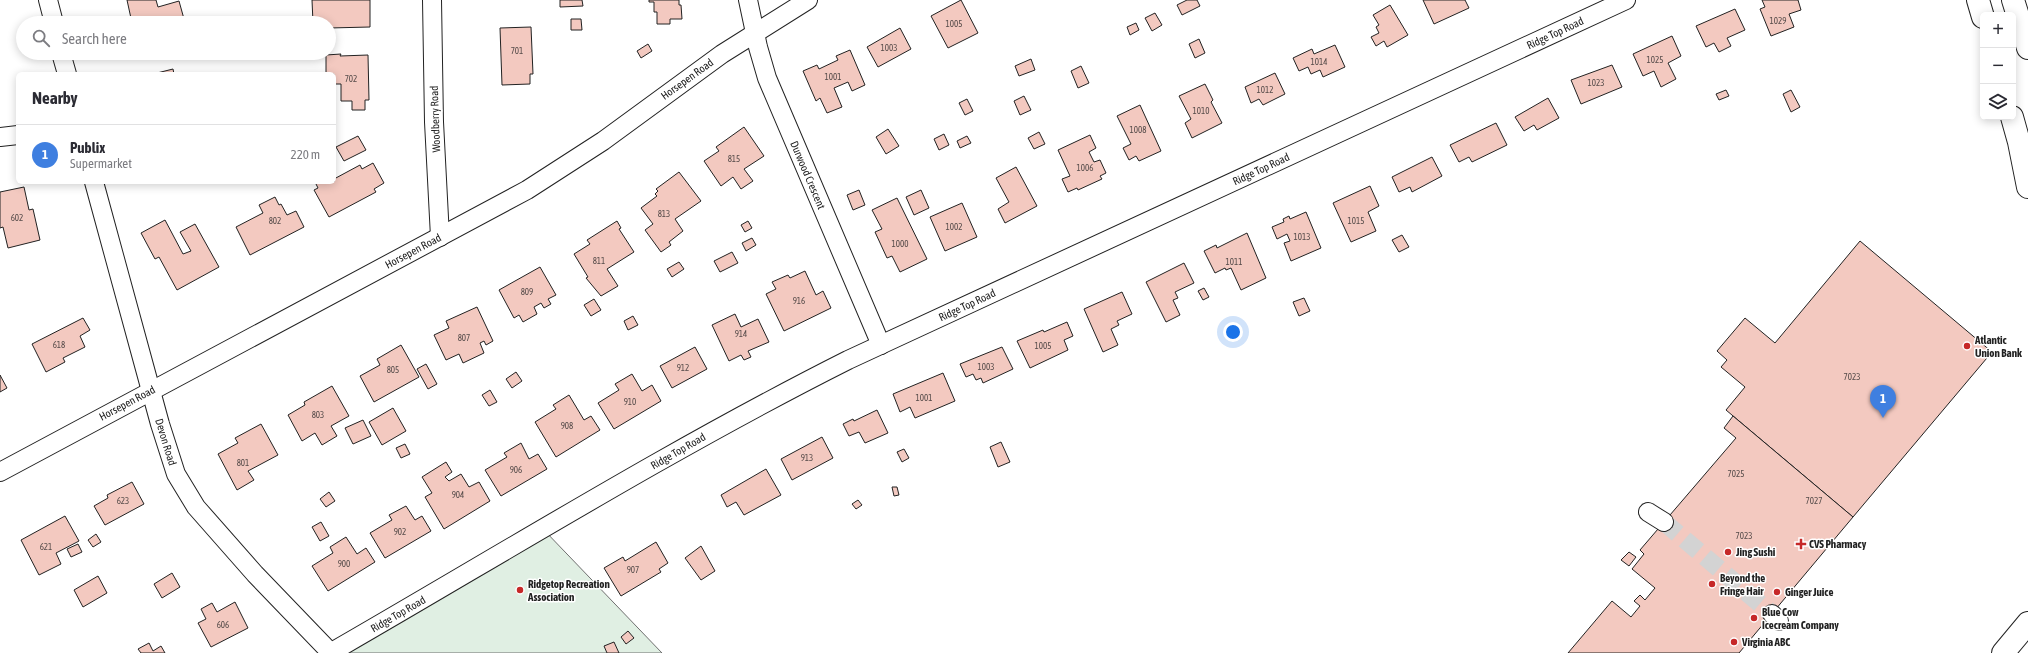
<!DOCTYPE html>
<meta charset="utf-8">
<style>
:root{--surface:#fff;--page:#f7f7f7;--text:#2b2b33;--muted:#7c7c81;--line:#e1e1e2;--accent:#0f766e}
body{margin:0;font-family:"Asap Condensed",sans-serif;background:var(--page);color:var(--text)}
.controls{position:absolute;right:12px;top:12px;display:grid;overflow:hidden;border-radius:6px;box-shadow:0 2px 10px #0003}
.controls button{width:36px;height:36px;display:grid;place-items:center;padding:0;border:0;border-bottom:1px solid var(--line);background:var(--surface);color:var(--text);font:20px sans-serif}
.you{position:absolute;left:1233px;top:332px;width:14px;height:14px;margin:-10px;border:3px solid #fff;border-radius:50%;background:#1a73e8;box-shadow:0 0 0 6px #1a73e833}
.badge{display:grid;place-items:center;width:26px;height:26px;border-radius:50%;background:var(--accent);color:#fff;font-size:13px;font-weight:700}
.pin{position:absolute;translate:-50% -33px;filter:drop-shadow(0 1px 2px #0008)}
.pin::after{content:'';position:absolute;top:21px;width:14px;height:12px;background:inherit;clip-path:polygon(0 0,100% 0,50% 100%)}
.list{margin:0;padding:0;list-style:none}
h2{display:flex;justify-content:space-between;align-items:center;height:52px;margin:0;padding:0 16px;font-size:17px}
h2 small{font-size:13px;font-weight:400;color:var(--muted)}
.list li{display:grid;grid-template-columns:26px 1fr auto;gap:12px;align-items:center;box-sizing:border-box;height:60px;padding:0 16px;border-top:1px solid var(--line)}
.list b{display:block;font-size:15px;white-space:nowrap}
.list p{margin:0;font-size:13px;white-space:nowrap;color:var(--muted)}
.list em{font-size:13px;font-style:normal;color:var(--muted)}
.icon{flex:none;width:22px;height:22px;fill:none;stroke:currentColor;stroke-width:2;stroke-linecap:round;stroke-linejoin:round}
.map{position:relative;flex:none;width:2028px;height:653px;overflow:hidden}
.search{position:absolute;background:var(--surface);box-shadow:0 2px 10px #0003;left:16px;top:16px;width:320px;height:44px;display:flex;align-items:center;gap:10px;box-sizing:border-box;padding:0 14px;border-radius:22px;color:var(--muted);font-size:15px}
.panel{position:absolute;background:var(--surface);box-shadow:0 2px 10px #0003;left:16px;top:72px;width:320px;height:112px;border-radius:6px}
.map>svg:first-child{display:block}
.green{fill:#e0efe3;stroke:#6f6f6f}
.building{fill:#f3c9c0;stroke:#222}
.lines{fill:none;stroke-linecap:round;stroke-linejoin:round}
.street-tunnel{stroke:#d3d3d3;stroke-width:18;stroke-dasharray:18 9;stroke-linecap:butt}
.street-casing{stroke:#222;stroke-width:20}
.secondary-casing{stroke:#222;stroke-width:24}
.primary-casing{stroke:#222;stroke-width:24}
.street{stroke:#fff;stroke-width:18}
.secondary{stroke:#fff;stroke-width:22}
.primary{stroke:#fff;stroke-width:22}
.poi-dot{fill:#c62828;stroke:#fff;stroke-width:1.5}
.labels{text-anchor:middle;stroke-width:3;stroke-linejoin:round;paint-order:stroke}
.number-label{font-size:9px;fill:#564c4a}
.street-label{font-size:11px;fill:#222;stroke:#fff}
.poi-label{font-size:11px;font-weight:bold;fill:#222;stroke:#fff;text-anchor:start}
</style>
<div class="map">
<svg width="2028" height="653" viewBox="0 0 2028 653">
<rect width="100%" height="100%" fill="#fff"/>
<polygon class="green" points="543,529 662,653 331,653"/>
<g class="building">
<polygon points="127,0 156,0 158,7 179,1 184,19 170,23 132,23"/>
<polygon points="312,0 370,0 370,27 329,28 329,23 313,23"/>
<polygon points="560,0 582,0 583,6 560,7"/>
<polygon points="649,0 679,0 679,5 681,5 682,19 670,19 670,24 657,24 657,12 654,12 654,2 649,2"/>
<polygon points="961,0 978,33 948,48 931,16"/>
<polygon points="1187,0 1197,0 1200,6 1182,15 1177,5"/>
<polygon points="1423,0 1465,0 1469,8 1434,24"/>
<polygon points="1762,0 1798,0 1801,10 1789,14 1794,27 1771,36 1760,9 1765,7"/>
<polygon points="1390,5 1408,35 1387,47 1384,41 1376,46 1371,37 1379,33 1376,27 1379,25 1373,15"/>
<polygon points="1735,9 1745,30 1727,38 1731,46 1719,52 1714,43 1706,47 1696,26"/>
<polygon points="1155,13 1162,25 1152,31 1145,18"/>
<polygon points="571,19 581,19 582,30 571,30"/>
<polygon points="1136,23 1139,30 1130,35 1127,27"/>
<polygon points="531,27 533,74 530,74 530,84 502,85 500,28"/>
<polygon points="900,28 911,49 878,67 867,47"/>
<polygon points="1672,36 1681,56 1668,63 1676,79 1661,87 1654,71 1643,76 1633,54"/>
<polygon points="1199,39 1205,53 1195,58 1189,44"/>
<polygon points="648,44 652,51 641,58 637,51"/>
<polygon points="1335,45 1345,67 1323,77 1320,70 1311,74 1308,67 1299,71 1293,58 1312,49 1314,54"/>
<polygon points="850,50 865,85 852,91 848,82 834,88 842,107 827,113 820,98 816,101 803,71 817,65 819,69 838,60 836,56"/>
<polygon points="341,54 340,56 368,55 369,100 365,100 365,110 352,110 352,101 341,101 341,84 334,84 334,74 326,74 326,55"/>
<polygon points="1031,59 1035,70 1019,76 1015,66"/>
<polygon points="1612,65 1622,87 1581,104 1571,80"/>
<polygon points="1081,66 1089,83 1078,88 1071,71"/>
<polygon points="173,69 174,74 153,74"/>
<polygon points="1275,73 1285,94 1263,105 1259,99 1251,103 1245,87"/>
<polygon points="1205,84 1213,100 1211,102 1222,123 1192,138 1185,123 1191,119 1179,96"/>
<polygon points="1726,90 1729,96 1719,100 1716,94"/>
<polygon points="1791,90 1800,107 1791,112 1783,94"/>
<polygon points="1024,96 1031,110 1020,115 1014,101"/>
<polygon points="1548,98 1559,118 1537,130 1534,125 1524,131 1515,117"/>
<polygon points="967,99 973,111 965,115 959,103"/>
<polygon points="1140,105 1161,151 1139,161 1136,156 1129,160 1123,148 1131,144 1117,116"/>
<polygon points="1496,123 1507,145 1472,162 1469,157 1459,162 1450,145"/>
<polygon points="744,127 764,156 744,169 753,181 741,189 733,177 721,186 704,161 719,151 716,147"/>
<polygon points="888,129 899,146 886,154 876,137"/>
<polygon points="1039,132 1045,144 1034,149 1028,138"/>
<polygon points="944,134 949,145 939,150 934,139"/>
<polygon points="1090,135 1096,148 1089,152 1094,162 1100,160 1106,173 1100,176 1102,179 1078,190 1077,188 1068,192 1062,179 1070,176 1058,150"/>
<polygon points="358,136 366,150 344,161 336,147"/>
<polygon points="967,136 971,143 960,148 957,141"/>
<polygon points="1432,157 1442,176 1412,192 1410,187 1399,192 1392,177"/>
<polygon points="373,163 384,183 374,189 376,192 329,217 314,190 318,188 315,182 334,182 334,179 360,165 362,169"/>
<polygon points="1016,167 1037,206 1005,223 998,209 1009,202 996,178"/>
<polygon points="679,172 701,201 675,219 683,231 669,242 671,245 661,252 645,230 653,224 641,208 657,196 655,194 658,191 656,189"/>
<polygon points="1370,186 1379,206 1368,212 1376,231 1351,242 1333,203"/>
<polygon points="24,187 29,210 33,209 40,240 8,248 3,227 0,228 0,192"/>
<polygon points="859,190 865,205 853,210 847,195"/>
<polygon points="921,190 929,208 914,215 906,197"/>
<polygon points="275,197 279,205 281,204 287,215 296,211 304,227 250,255 236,227 263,213 259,205"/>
<polygon points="897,198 927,259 900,272 892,256 887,258 875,232 882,229 872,210"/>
<polygon points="962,203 977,237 945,251 930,217"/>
<polygon points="1306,212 1321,248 1291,261 1284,243 1290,241 1287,234 1277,239 1272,227 1284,222 1283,219 1289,216 1290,219"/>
<polygon points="165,220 183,254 191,251 180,232 195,224 219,267 177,290 159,257 155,259 141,233"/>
<polygon points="617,221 621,228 619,229 634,252 607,269 618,286 601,296 586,278 588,277 574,254 590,244 587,240"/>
<polygon points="748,221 752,228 745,232 741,225"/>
<polygon points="1247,233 1266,278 1241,290 1231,268 1226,270 1225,268 1215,273 1204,251 1216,245 1217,248"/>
<polygon points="1402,235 1409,247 1399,252 1392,240"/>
<polygon points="752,238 756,245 746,251 742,243"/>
<polygon points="1860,241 1992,352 1853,517 1726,410 1745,387 1721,367 1727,360 1717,351 1745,318 1775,343"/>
<polygon points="732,252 738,263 720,272 714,261"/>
<polygon points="679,262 684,269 672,277 667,269"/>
<polygon points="1184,263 1194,283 1175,292 1178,298 1173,300 1180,315 1166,322 1146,282"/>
<polygon points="540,267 556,295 548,299 551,304 544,308 541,303 534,307 537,314 523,322 519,315 514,318 499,290"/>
<polygon points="805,271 816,295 823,291 831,308 784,331 766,294 776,289 772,282 788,275 790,278"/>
<polygon points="1204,288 1209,297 1203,300 1198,291"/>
<polygon points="1122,292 1132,314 1117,321 1119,325 1111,329 1118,345 1103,352 1084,309"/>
<polygon points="1304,298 1310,311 1299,316 1293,302"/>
<polygon points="594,299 601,310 591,316 584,305"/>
<polygon points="477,307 493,341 486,345 484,341 480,343 484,353 463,363 459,354 446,360 434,335 449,328 446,321"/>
<polygon points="735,314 741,327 758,319 769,342 748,351 751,357 744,360 741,355 729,361 712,325"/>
<polygon points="633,316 638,325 628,330 624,321"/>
<polygon points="83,318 90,330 80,336 85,347 63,358 65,362 46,372 32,344"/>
<polygon points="1067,322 1073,336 1064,340 1068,350 1030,368 1017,341 1043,330 1044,332"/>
<polygon points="401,345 419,377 374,402 360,376 380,365 377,359"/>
<polygon points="695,347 707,369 672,388 660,366"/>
<polygon points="1002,347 1013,369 983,383 981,378 976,380 973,374 966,377 960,364"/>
<polygon points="426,364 437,384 428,389 417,369"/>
<polygon points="516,372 522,381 512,388 506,379"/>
<polygon points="943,373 955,401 915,418 910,407 900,412 893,394"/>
<polygon points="632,374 642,391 652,385 661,401 614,429 598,403 619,390 615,384"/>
<polygon points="0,375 7,388 0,392"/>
<polygon points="332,386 349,416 331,426 337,436 322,445 315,433 302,441 288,415 305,405 304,402"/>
<polygon points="490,390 497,402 489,406 482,395"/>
<polygon points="569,395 584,420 591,416 600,430 556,457 535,422 556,409 553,405"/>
<polygon points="393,408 406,431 382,445 369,422"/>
<polygon points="877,410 888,433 865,443 859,432 849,436 843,424 853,419 854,421"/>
<polygon points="1733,416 1853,517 1739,653 1568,653 1612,601 1631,617 1640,606 1634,601 1640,595 1645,600 1655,588 1632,569 1644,554 1640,550 1736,438 1724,428"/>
<polygon points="363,420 371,436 353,444 345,428"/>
<polygon points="261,424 278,455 248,471 254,480 237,490 218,454 238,443 235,438"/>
<polygon points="822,437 833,458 792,480 781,459"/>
<polygon points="1001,442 1010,462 998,467 990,447"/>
<polygon points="521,443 529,459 538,454 547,469 501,496 485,470 507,457 504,453"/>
<polygon points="405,444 410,454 401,458 396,448"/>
<polygon points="904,449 909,458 902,462 897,452"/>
<polygon points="446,462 452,472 445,477 449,481 461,474 469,487 479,482 490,501 444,529 425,497 432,493 422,477"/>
<polygon points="766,469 781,495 744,515 736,502 727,507 721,495"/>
<polygon points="132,482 144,504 105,525 94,506 108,498 107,495"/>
<polygon points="892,487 897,487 899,495 894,496"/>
<polygon points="329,492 335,501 326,507 320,499"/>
<polygon points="858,500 862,505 856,509 852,504"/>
<polygon points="406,506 415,520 422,516 431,531 385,558 370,533 392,520 389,515"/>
<polygon points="65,516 79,541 56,553 61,564 39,575 21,540"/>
<polygon points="321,522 329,536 320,541 312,527"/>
<polygon points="96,534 101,542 93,547 88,540"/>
<polygon points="346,537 357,554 366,548 375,562 328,591 312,566 333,553 330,547"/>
<polygon points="656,542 668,563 659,569 661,572 621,596 604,568 623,557 625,561"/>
<polygon points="78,544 82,552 71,557 67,549"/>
<polygon points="701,546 715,571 701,580 685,558"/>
<polygon points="1629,552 1636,557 1629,566 1621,560"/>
<polygon points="172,573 180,587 162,598 154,584"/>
<polygon points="98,576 107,593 83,607 74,590"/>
<polygon points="235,602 248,628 211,647 198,623 206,619 201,609 212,603 217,612"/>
<polygon points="628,631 634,638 626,644 621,637"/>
<polygon points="614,642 619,653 607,653 604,646"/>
<polygon points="149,643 153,651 161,646 165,653 141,653 138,649"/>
</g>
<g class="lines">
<polyline class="street-tunnel" points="1664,522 1772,614"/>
<g class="street-casing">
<g id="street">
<polyline points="48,0 54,23"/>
<polyline points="432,0 434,122 440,237"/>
<polyline points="748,0 758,47 767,78 881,345"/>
<polyline points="61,53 67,74"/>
<polyline points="0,137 18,135"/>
<polyline points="94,182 160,424 176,474 196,507 255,574 331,653"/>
<polyline points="0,472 527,190 603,141 722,54 808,0"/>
<polyline points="1648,512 1664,522"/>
<polyline points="1772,614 1779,621"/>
<path d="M 330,653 C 502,554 671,449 848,360 L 1626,0"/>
</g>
</g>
<g class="secondary-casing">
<polyline id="secondary" points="2003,653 2028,623"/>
</g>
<g class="primary-casing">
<g id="primary">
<polyline points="1978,0 1983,17"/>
<polyline points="2013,0 2028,48"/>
<polyline points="2012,117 2019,142 2028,187"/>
</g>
</g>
<use href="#street" class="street"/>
<use href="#secondary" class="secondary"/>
<use href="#primary" class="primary"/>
</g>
<g class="poi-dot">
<circle cx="1967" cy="346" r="4"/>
<path d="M1799 538h4v4h4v4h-4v4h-4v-4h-4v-4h4z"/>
<circle cx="1728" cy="552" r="4"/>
<circle cx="1712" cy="584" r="4"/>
<circle cx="520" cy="590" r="4"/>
<circle cx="1777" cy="592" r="4"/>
<circle cx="1754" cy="618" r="4"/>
<circle cx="1734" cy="642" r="4"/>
</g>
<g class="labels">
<g class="number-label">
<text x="1778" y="24">1029</text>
<text x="954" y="27">1005</text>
<text x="889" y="51">1003</text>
<text x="517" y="54">701</text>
<text x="1655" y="63">1025</text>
<text x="1319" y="65">1014</text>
<text x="833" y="80">1001</text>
<text x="351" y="82">702</text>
<text x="1596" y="86">1023</text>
<text x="1265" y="93">1012</text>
<text x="1201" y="114">1010</text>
<text x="1138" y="133">1008</text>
<text x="734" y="162">815</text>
<text x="1085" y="171">1006</text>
<text x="664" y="217">813</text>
<text x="17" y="221">602</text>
<text x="275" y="224">802</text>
<text x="1356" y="224">1015</text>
<text x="954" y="230">1002</text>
<text x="1302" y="240">1013</text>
<text x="900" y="247">1000</text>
<text x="599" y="264">811</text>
<text x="1234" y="265">1011</text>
<text x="527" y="295">809</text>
<text x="799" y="304">916</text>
<text x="741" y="337">914</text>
<text x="464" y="341">807</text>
<text x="59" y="348">618</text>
<text x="1043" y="349">1005</text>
<text x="986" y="370">1003</text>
<text x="683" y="371">912</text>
<text x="393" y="373">805</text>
<text x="1852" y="380">7023</text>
<text x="924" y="401">1001</text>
<text x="630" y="405">910</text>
<text x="318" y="418">803</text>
<text x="567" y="429">908</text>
<text x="807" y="461">913</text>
<text x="243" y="466">801</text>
<text x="516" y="473">906</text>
<text x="1736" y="477">7025</text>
<text x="458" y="498">904</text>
<text x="123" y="504">623</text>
<text x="1814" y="504">7027</text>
<text x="400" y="535">902</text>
<text x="1744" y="539">7023</text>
<text x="46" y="550">621</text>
<text x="344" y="567">900</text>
<text x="633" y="573">907</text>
<text x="223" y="628">606</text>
</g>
<g class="street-label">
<text transform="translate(1555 33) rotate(-25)" y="4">Ridge Top Road</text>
<text transform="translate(687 79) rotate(-36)" y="4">Horsepen Road</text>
<text transform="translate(435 119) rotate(-92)" y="4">Woodberry Road</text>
<text transform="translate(1261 169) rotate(-25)" y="4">Ridge Top Road</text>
<text transform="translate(808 175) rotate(67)" y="4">Durwood Crescent</text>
<text transform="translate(413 251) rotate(-28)" y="4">Horsepen Road</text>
<text transform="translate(967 305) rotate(-25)" y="4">Ridge Top Road</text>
<text transform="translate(127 403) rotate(-28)" y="4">Horsepen Road</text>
<text transform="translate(166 442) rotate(73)" y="4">Devon Road</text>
<text transform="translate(678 451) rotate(-30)" y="4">Ridge Top Road</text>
<text transform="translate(398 614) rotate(-30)" y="4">Ridge Top Road</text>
</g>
<g class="poi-label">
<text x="1975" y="344">Atlantic<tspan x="1975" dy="13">Union Bank</tspan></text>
<text x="1809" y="548">CVS Pharmacy</text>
<text x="1736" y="556">Jing Sushi</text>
<text x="1720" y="582">Beyond the<tspan x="1720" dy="13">Fringe Hair</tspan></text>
<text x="528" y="588">Ridgetop Recreation<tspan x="528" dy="13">Association</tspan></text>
<text x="1785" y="596">Ginger Juice</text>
<text x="1762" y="616">Blue Cow<tspan x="1762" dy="13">Icecream Company</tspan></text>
<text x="1742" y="646">Virginia ABC</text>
</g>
</g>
</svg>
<div class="controls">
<button>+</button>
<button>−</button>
<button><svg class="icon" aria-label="layers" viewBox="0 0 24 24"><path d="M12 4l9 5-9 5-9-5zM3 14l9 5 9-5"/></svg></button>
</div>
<div class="you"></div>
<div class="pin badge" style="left:1883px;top:418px;background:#3f7fe0">1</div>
<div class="search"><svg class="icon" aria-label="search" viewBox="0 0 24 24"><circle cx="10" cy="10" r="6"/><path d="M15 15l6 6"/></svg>Search here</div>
<section class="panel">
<h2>Nearby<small></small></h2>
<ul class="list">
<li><span class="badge" style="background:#3f7fe0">1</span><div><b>Publix</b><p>Supermarket</p></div><em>220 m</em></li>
</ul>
</section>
</div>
